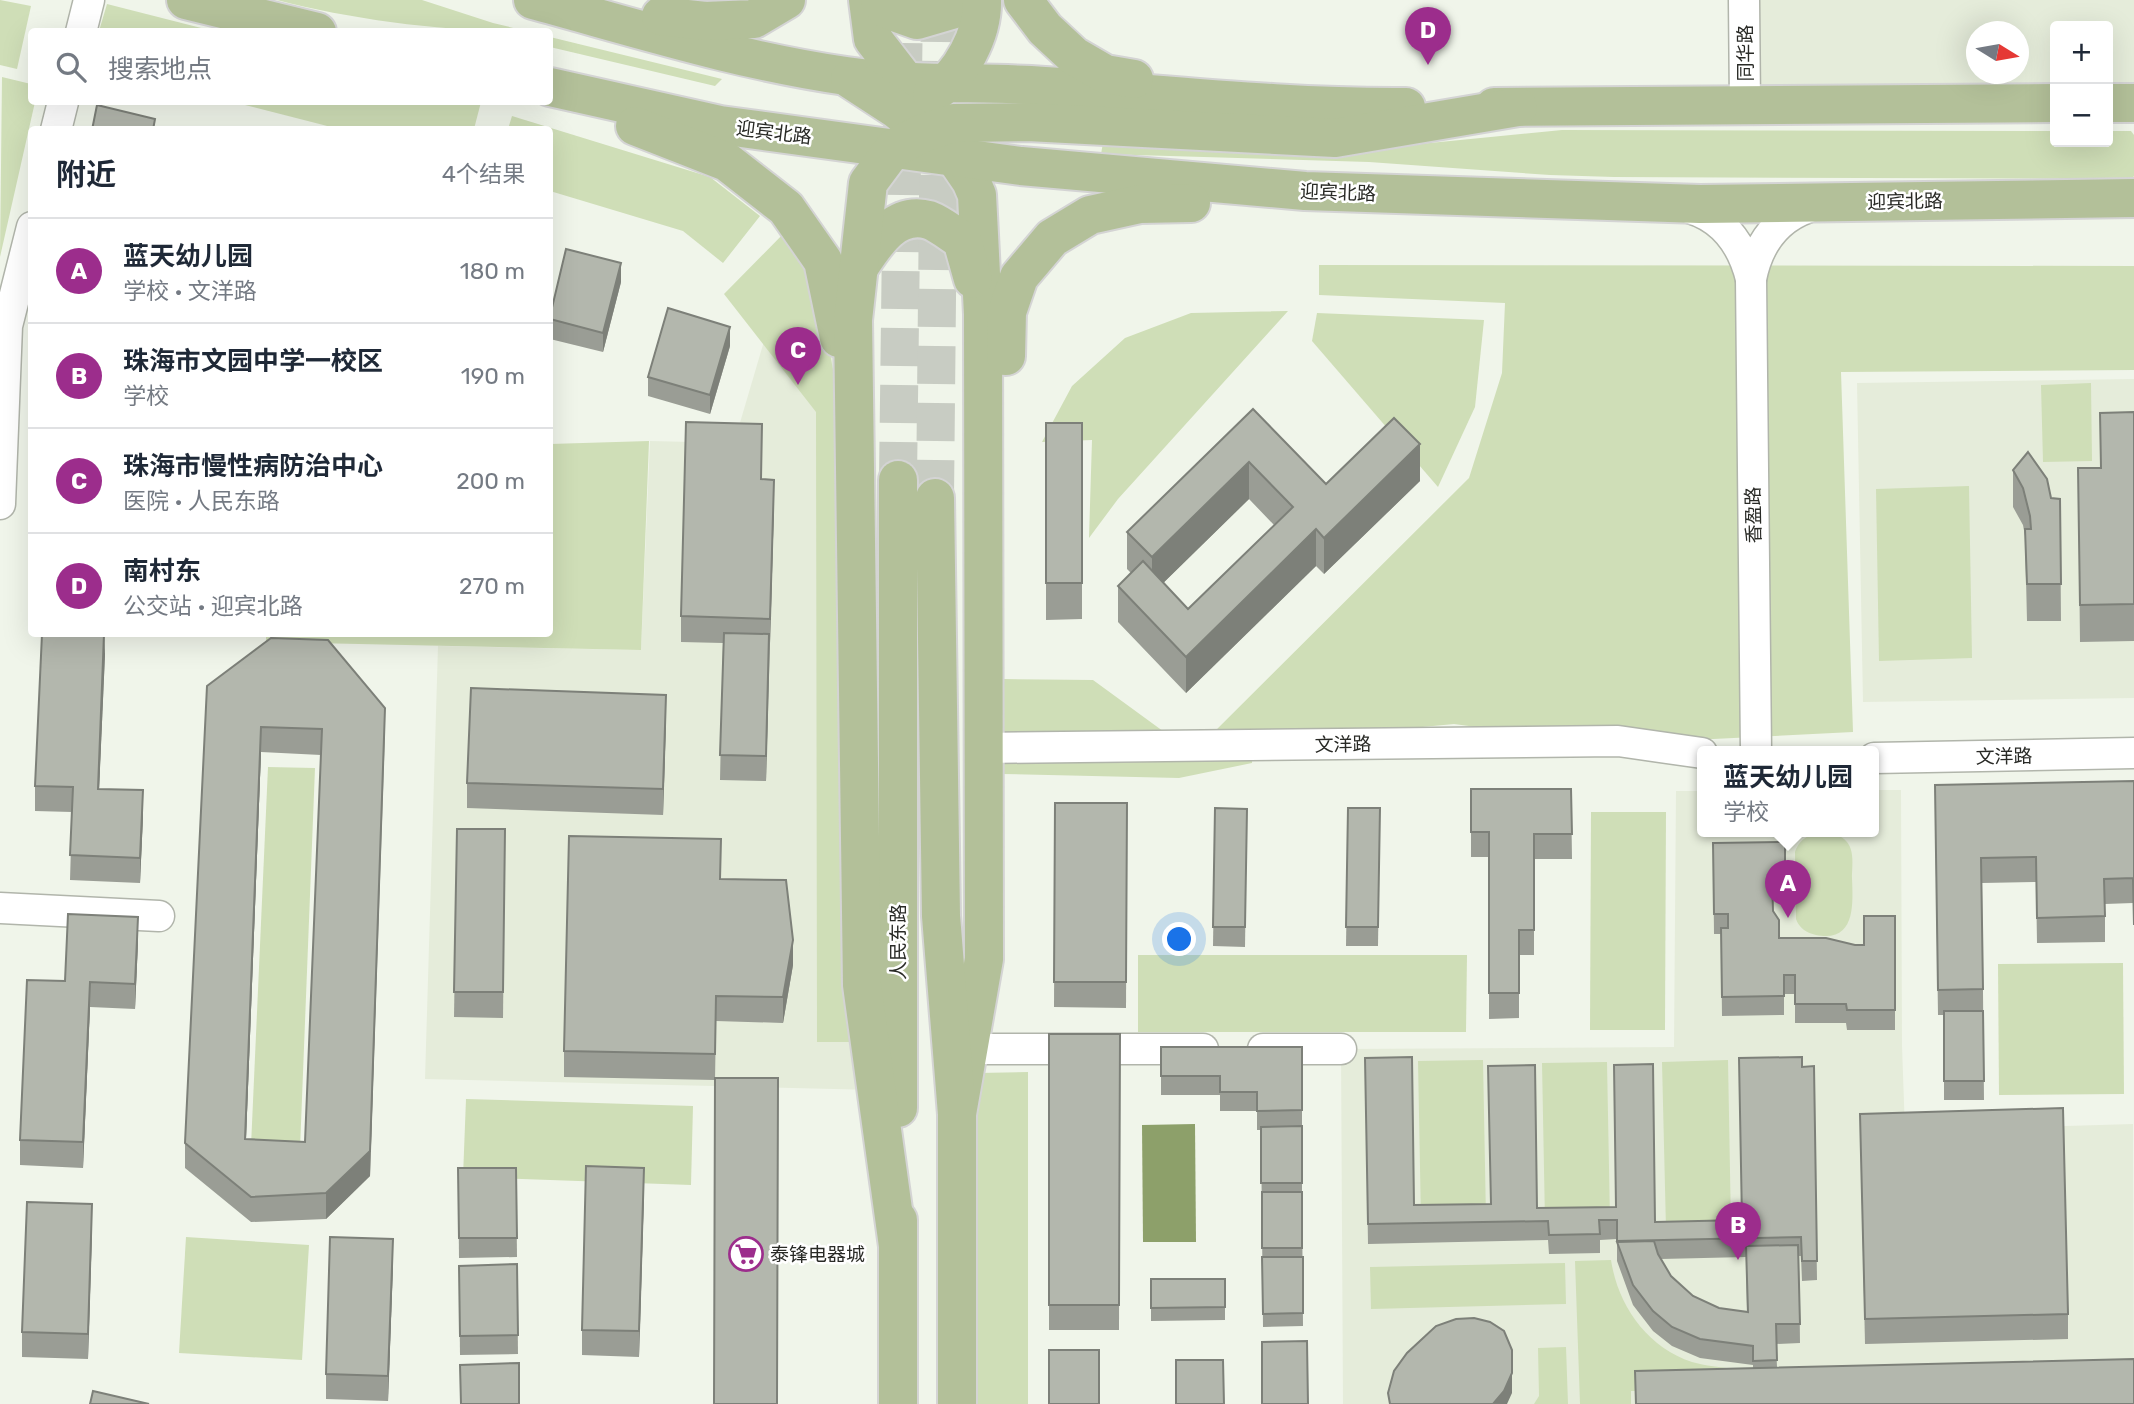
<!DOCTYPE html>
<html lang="zh">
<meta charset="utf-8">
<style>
:root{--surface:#fff;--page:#f6f6f7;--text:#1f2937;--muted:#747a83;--line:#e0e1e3;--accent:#9c2d8c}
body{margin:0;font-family:Rubik,"Noto Sans SC",sans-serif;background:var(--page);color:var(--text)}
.controls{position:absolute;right:21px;top:21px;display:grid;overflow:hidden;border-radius:7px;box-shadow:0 7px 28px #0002}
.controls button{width:63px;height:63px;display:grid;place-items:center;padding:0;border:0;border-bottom:2px solid var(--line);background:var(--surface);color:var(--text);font:35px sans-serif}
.compass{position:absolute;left:1966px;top:21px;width:63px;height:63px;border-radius:50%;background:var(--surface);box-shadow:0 7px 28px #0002;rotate:101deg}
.you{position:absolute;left:1180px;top:940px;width:24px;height:24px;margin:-18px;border:5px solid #fff;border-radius:50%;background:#1a73e8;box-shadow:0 0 0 10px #1a73e833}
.badge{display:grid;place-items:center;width:46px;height:46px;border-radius:50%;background:var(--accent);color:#fff;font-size:23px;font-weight:700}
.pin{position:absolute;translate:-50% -58px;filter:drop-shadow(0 2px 4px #0008)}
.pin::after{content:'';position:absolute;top:37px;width:24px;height:21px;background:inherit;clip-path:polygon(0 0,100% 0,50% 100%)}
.popup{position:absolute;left:1697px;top:746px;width:182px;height:91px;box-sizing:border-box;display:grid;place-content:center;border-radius:7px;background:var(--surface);filter:drop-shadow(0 2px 5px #0005);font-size:23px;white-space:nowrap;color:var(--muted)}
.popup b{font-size:26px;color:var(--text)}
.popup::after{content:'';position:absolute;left:50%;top:100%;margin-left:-14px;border:14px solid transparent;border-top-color:var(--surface)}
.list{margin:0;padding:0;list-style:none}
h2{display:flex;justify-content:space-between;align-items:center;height:91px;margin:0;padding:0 28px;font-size:30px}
h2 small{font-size:23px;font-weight:400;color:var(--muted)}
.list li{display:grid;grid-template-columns:46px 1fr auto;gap:21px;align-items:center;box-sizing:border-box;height:105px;padding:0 28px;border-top:2px solid var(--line)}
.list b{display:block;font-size:26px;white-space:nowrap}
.list p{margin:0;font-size:23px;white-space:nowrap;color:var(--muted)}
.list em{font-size:23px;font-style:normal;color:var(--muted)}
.icon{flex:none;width:38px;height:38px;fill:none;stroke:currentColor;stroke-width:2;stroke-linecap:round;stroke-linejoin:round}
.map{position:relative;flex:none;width:2134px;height:1404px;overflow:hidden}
.search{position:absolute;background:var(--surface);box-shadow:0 7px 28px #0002;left:28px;top:28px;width:525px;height:77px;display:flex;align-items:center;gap:18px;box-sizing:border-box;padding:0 24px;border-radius:7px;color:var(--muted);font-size:26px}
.panel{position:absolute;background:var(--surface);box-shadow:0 7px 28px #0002;left:28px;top:126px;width:525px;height:511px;border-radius:7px}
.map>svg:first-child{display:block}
.built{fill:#e5ecda;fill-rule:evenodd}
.green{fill:#cfdeb7}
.water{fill:#8da06a}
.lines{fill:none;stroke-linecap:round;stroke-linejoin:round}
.major-tunnel{stroke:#c8ccc3;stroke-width:38;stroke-dasharray:38 19;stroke-linecap:butt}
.minor-casing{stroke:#b1b5ab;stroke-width:33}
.major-casing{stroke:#d4d4d4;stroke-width:42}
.minor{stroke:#fff;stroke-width:30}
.major{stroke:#b3c099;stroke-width:38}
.wall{fill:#9a9d95;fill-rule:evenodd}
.shaded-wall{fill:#7d8079}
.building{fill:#b3b7ad;stroke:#7d8079;stroke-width:2;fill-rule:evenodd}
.labels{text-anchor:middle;stroke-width:5;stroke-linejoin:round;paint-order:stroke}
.street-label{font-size:19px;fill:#292a26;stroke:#fff}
.poi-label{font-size:19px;fill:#292a26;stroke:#fff;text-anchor:start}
</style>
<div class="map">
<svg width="2134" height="1404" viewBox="0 0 2134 1404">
<rect width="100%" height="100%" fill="#f0f5ea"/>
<g class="built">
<path d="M 1744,0 L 2134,0 L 2134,103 L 2108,103 L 2108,26 L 2055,26 L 2055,103 L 1745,105 ZM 1976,32 L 2018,32 L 2018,74 L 1976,74 Z"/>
<polygon points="798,226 838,329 875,1090 425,1079 438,646 641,650 650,441 734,443"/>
<polygon points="2134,379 2134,698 1863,702 1857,383"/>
<polygon points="1874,790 1901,790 1902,1046 1905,1131 2133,1124 2134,1404 1343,1404 1341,1049 1674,1047 1676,791 1702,791 1702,832 1874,832"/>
</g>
<g class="green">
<polygon points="0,0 31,6 17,69 0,65"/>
<path d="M 277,0 L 422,0 L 493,23 L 526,31 C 447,32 354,20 277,0 Z"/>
<polygon points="107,4 213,31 99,31"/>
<polygon points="550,37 722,79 715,86 550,47"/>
<polygon points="2,77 31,84 32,102 35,102 0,257"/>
<polygon points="233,102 481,102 474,129 339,129"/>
<polygon points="512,116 710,177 760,216 723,263 683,231 550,191 550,130 508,129"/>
<polygon points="1562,130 2055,131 2055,142 2108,142 2108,131 2131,131 2134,135 2134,176 2132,179 1614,177 1550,175 1369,162 1101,154 1103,143 1349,151"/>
<polygon points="787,230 820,303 841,410 851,1042 817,1042 816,412 724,294"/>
<polygon points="1319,265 2134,266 2134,370 1841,372 1853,732 1672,741 1513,732 1454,724 1253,743 1252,763 1179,778 1003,774 1004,679 1093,680 1193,753 1469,478 1502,373 1505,303 1319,295"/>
<polygon points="1288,311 1118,499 1089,538 1092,440 1042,442 1072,386 1125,338 1191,313"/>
<polygon points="1317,313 1484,320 1475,407 1438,487 1312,341"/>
<polygon points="2091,383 2092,461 2043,462 2041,385"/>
<polygon points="649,441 641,650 266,642 266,634 550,634 550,444"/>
<polygon points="1969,486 1972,658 1879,661 1876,489"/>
<polygon points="268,767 315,768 300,1149 251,1146"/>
<polygon points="1591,812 1666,812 1665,1030 1590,1030"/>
<path d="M 1827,832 C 1834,834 1842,836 1846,841 C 1855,850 1852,867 1852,878 C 1853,904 1856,943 1816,935 C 1807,933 1799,928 1796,919 L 1795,852 C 1800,837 1812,833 1827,832 Z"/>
<polygon points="1138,955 1467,955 1466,1032 1138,1032"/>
<polygon points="2123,963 2124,1094 1999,1095 1998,964"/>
<polygon points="1483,1060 1486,1219 1421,1220 1418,1061"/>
<polygon points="1728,1060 1731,1227 1666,1229 1662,1062"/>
<polygon points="1607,1062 1610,1221 1545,1222 1542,1063"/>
<polygon points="1028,1072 1028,1404 978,1404 978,1073"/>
<polygon points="466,1099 693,1106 691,1185 463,1177"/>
<polygon points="186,1237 309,1245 302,1360 179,1353"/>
<path d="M 1611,1260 C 1618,1306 1647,1347 1692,1362 C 1705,1366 1721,1367 1735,1369 L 1748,1389 L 1631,1391 L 1631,1404 L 1580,1404 L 1575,1261 Z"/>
<polygon points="1565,1263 1566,1304 1371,1309 1370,1267"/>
<polygon points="1566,1347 1568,1404 1534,1404 1539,1396 1538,1348"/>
</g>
<polygon class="water" points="1195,1124 1196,1242 1143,1242 1142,1125"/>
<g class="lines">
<g class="major-tunnel">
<polyline points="898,480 904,0"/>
<polyline points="935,498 940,0"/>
</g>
<g class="minor-casing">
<g id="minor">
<polyline points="1744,0 1745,105"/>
<polyline points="81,32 89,0"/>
<polyline points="56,130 63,102"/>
<path d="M 1682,206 C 1720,214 1742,242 1751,279 C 1758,243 1778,215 1816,205"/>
<polyline points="1751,279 1756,752"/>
<polyline points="0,504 7,326 32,227"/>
<polyline points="982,748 1618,741 1702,753"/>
<polyline points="1874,758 2134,753"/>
<polyline points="0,908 159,916"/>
<polyline points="968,1049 1203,1049"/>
<polyline points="1263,1049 1341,1049"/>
</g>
</g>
<g class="major-casing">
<g id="major">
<polyline points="186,0 317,32"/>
<path d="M 533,0 C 636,28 740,61 846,76 C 907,85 969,82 1031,85 C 1156,93 1280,108 1406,107"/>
<polyline points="868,0 873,39 907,83 917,92"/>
<polyline points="880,0 886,9 917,20 958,8 962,0"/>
<polyline points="1023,0 1045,29 1074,56 1105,74 1134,79"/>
<polyline points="661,16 705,21 754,19 786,0"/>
<polyline points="850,79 896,109 954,156 971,181 977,195 983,314 984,959 957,1114"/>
<polyline points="550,87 720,125 1021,166 1305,191 1700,204 2134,198"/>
<path d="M 932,94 C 961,76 983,34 982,0"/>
<polyline points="2108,103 2134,103"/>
<polyline points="1494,107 2055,103"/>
<polyline points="635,126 727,162 786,208 823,261 839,338"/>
<path d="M 858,269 C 874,245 894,210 929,220 C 940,224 952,234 962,240 L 973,279"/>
<polyline points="1006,356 1007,312 1019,277 1052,238 1090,215 1140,204 1191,203"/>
<polyline points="935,498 941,916 957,1114 957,1404"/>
<polyline points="898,1108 898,480"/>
<polyline points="898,1246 862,985 853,320 868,183 894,148 923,133 954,123 1028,122 1335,138 1518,107"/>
<polyline points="898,1404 898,1220"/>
</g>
</g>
<use href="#minor" class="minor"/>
<use href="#major" class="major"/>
</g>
<g class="wall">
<polygon points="621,282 603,352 550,339 550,316"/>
<polygon points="730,346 710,414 648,396 648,377"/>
<path d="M 1253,409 L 1326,484 L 1420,481 L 1324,574 L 1316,566 L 1186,693 L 1118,622 L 1118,586 L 1131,573 L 1127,569 L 1127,532 ZM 1249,499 L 1274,525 L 1188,609 L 1163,583 Z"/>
<polygon points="2134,412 2134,641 2080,642 2078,468 2100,468 2100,413"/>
<polygon points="1046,423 1082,423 1082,619 1046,620"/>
<polygon points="2013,470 2051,498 2060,499 2061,621 2027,621 2025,536 2023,525 2013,507"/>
<polygon points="761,479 774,505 766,781 720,780 723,643 681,642 681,616"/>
<polygon points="105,654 99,789 143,816 140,883 70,880 72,812 35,811 35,786"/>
<path d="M 207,686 L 385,733 L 370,1176 L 326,1219 L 251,1222 L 185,1168 L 185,1143 ZM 261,752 L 321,755 L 305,1142 L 246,1139 Z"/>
<polygon points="666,720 663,815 467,808 467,783"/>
<polygon points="2134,781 2133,903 2105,904 2105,942 2037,943 2036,882 1982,883 1984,1100 1944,1100 1944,1015 1938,1015 1935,810"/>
<polygon points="1471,789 1571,789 1572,859 1534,859 1534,955 1519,955 1519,1018 1489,1019 1489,857 1471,857"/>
<polygon points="1055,803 1127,803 1126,1008 1054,1007"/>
<polygon points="1215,808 1247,809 1245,947 1213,946"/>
<polygon points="1348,808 1380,808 1378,946 1346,946"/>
<polygon points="457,829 505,829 503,1018 454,1017"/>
<polygon points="1785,842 1785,894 1772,894 1773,911 1779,938 1855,945 1864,945 1895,916 1895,1030 1847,1030 1846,1023 1795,1023 1795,994 1784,994 1784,1015 1722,1016 1721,934 1714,934 1713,843"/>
<polygon points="721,879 793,965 783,1023 716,1021 715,1080 564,1077 564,1051"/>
<polygon points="138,942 135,1009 90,1007 83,1168 20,1165 20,1140 65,981"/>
<polygon points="1049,1034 1120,1034 1119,1330 1049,1330"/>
<polygon points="1161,1047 1302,1047 1302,1192 1303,1326 1263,1327 1261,1130 1257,1130 1257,1111 1220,1111 1220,1095 1161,1095"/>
<path d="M 1365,1058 L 1414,1205 L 1537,1208 L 1655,1222 L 1742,1220 L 1802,1067 L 1814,1066 L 1817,1280 L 1802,1281 L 1801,1256 L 1799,1256 L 1800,1343 L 1776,1344 L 1777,1367 L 2134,1404 L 1636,1404 L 1635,1371 L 1753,1368 L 1753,1365 L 1700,1358 L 1672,1346 L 1653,1331 L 1633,1305 L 1617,1261 L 1617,1239 L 1600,1240 L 1600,1253 L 1549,1254 L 1548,1240 L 1368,1244 ZM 1746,1257 L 1747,1312 L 1719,1308 L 1693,1296 L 1671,1276 L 1661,1259 Z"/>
<polygon points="1860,1114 2068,1314 2068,1339 1865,1344"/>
<polygon points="458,1168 516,1168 517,1257 459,1258"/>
<polygon points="644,1193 639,1357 582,1355 582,1330"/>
<polygon points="92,1230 88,1359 22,1357 22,1332"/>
<polygon points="393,1264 388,1401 326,1399 326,1374"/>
<polygon points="517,1264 518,1354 460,1355 459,1266"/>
<polygon points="1151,1279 1225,1279 1225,1320 1151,1321"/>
</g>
<g class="shaded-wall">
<polygon points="621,263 621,282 603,352 603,333"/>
<polygon points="730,327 730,346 710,414 710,395"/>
<polygon points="1420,444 1420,481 1324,574 1324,538"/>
<polygon points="1249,462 1249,499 1152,594 1152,557"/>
<polygon points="774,480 774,505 770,644 770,619"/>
<polygon points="1316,529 1316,566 1186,693 1186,657"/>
<polygon points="104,634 105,654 98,814 98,789"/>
<polygon points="769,634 769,660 766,781 766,756"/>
<polygon points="666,695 666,720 663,815 663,789"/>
<polygon points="385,708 370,1176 326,1219 326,1193"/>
<polygon points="261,727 261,752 245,1164 245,1139"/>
<polygon points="143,790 143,816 140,883 140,858"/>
<polygon points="138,917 138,942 135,1009 135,984"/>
<polygon points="793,940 793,965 783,1023 783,997"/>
<polygon points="90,982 90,1007 83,1168 83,1142"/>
<polygon points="644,1168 644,1193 639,1357 639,1331"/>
<polygon points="92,1204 92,1230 88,1359 88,1334"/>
<polygon points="393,1239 393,1264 388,1401 388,1376"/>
<polygon points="1512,1369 1512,1393 1507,1404 1493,1404"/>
</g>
<g class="building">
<polygon points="97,105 155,119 153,130 92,130"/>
<polygon points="566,249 621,263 603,333 550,319 550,316"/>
<polygon points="668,308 730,327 710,395 648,377"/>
<polygon points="1253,409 1326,484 1394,418 1420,444 1324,538 1316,529 1186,657 1118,586 1143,561 1188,609 1293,507 1249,462 1152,557 1127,532"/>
<polygon points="2134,412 2134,604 2080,605 2078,468 2101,468 2100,413"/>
<polygon points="686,422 762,424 761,479 774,480 770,619 681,616"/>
<rect x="1046" y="423" width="36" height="160"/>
<polygon points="2028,452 2047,479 2051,498 2060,499 2061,584 2027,584 2025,529 2031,529 2030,516 2023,488 2013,470"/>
<polygon points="724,633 769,634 766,756 720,755"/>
<polygon points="42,634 104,634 98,789 143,790 140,858 70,855 73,787 35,786"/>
<path d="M 271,638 L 328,640 L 385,708 L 370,1151 L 326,1193 L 251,1197 L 185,1143 L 207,686 ZM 261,727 L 322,729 L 305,1142 L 245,1139 Z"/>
<polygon points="471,688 666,695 663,789 467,783"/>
<polygon points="2134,781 2134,925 2133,878 2104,879 2105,916 2037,918 2036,857 1981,858 1983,989 1938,990 1935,785"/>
<polygon points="1471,789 1571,789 1572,834 1534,834 1534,930 1519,930 1519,993 1489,993 1489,832 1471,832"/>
<polygon points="1055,803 1127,803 1126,982 1054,982"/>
<polygon points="1215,808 1247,809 1245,927 1213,927"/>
<polygon points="1348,808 1380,808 1378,927 1346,927"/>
<polygon points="457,829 505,829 503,992 454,992"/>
<polygon points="569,836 721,839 720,879 786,880 793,940 783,997 716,996 715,1054 564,1051"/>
<polygon points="1785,842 1785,875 1772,875 1773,911 1779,920 1779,938 1826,938 1855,945 1864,945 1864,916 1895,916 1895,1010 1847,1010 1846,1004 1795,1004 1795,975 1784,975 1784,996 1722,997 1721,928 1728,928 1728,914 1714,914 1713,843"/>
<polygon points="68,914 138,917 135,984 90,982 83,1142 20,1140 27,980 65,981"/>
<polygon points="1944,1011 1983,1011 1984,1081 1944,1081"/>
<polygon points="1049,1034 1120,1034 1119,1305 1049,1305"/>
<polygon points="1161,1047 1302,1047 1302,1110 1257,1111 1257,1092 1220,1092 1220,1076 1161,1076"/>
<polygon points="1412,1057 1414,1205 1491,1204 1488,1066 1535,1065 1537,1208 1616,1207 1614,1065 1653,1064 1655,1222 1742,1220 1739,1058 1802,1057 1802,1067 1814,1066 1817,1261 1802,1261 1801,1237 1617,1241 1617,1220 1599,1220 1600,1234 1549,1235 1548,1221 1368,1224 1365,1058"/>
<polygon points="715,1078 778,1078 777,1404 714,1404"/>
<polygon points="2063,1108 2068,1314 1865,1319 1860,1114"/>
<polygon points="1302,1126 1302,1183 1261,1183 1261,1127"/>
<polygon points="586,1166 644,1168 639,1331 582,1330"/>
<polygon points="458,1168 516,1168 517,1238 459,1238"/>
<rect x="1262" y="1192" width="40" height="56"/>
<polygon points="27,1202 92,1204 88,1334 22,1332"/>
<polygon points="330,1237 393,1239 388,1376 326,1374"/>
<polygon points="1654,1241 1658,1254 1671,1276 1693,1296 1719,1308 1748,1312 1746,1246 1798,1245 1800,1324 1776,1324 1777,1360 1753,1361 1753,1346 1700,1339 1672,1327 1653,1311 1633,1285 1617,1242"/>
<polygon points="1262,1257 1303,1257 1303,1313 1263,1314"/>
<polygon points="517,1264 518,1335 460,1336 459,1266"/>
<polygon points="1151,1279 1225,1279 1225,1307 1151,1308"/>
<polygon points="1474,1318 1490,1322 1504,1331 1512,1350 1512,1373 1504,1391 1493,1404 1390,1404 1388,1393 1394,1371 1407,1353 1436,1326 1456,1319"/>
<polygon points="1307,1341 1308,1404 1262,1404 1262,1342"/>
<rect x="1049" y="1350" width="50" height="54"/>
<polygon points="2134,1359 2134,1404 1636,1404 1635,1371"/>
<polygon points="1176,1360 1223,1360 1224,1404 1176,1404"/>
<polygon points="519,1363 519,1404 461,1404 460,1365"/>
<polygon points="93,1391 149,1404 90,1404"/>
</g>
<defs>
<g id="supermarket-ring" transform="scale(1.75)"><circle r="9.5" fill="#fff" stroke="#9c2d8c" stroke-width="1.5"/><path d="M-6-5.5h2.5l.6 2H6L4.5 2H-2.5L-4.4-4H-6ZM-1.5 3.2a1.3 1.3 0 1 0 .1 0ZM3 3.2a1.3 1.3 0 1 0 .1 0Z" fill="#9c2d8c"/></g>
</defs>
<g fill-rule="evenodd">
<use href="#supermarket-ring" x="746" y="1254"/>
</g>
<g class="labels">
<g class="street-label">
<text transform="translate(1745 53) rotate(-90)" y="7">同华路</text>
<text transform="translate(774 132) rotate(7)" y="7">迎宾北路</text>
<text transform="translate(1338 192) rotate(2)" y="7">迎宾北路</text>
<text transform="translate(1905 201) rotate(-1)" y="7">迎宾北路</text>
<text transform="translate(1753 515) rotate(-91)" y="7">香盈路</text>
<text transform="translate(1343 744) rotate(-1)" y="7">文洋路</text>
<text transform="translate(2004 756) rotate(-1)" y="7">文洋路</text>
<text transform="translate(898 942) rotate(-90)" y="7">人民东路</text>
</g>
<g class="poi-label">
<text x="770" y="1261">泰锋电器城</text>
</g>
</g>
</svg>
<div class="controls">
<button>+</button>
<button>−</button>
</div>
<svg class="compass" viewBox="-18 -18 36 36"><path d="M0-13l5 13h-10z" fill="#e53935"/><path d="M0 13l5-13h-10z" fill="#747a83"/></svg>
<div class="you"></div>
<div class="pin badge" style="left:1788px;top:918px">A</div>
<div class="popup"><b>蓝天幼儿园</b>学校</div>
<div class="pin badge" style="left:1738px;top:1260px">B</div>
<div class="pin badge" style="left:798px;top:385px">C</div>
<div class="pin badge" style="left:1428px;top:65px">D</div>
<div class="search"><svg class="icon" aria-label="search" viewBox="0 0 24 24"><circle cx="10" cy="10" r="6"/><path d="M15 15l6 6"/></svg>搜索地点</div>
<section class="panel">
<h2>附近<small>4个结果</small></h2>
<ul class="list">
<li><span class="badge">A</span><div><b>蓝天幼儿园</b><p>学校 · 文洋路</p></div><em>180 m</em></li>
<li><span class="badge">B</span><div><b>珠海市文园中学一校区</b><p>学校</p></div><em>190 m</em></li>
<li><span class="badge">C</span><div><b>珠海市慢性病防治中心</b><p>医院 · 人民东路</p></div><em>200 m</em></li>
<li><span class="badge">D</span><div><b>南村东</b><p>公交站 · 迎宾北路</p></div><em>270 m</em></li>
</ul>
</section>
</div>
